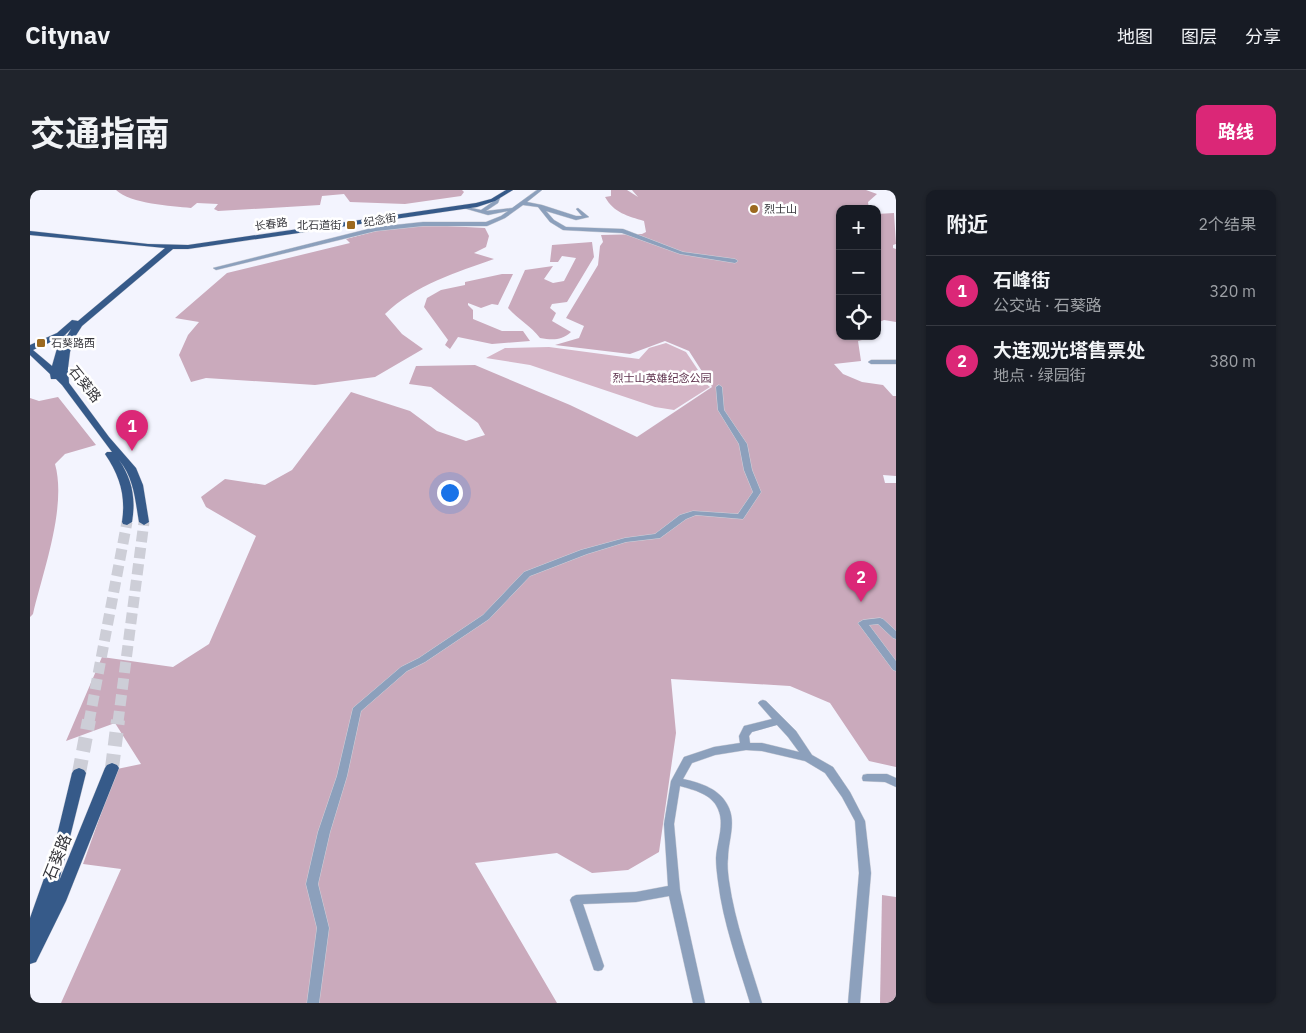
<!DOCTYPE html>
<html lang="zh">
<meta charset="utf-8">
<style>
:root{--surface:#171b24;--page:#20242c;--text:#f1f3f6;--muted:#9ea1a6;--line:#363941;--accent:#db2777}
body{margin:0;font-family:"IBM Plex Sans","Noto Sans SC",sans-serif;background:var(--page);color:var(--text)}
.controls{position:absolute;right:15px;top:15px;display:grid;overflow:hidden;border-radius:10px;box-shadow:0 1px 4px #0004}
.controls button{width:45px;height:45px;display:grid;place-items:center;padding:0;border:0;border-bottom:1px solid var(--line);background:var(--surface);color:var(--text);font:25px sans-serif}
.you{position:absolute;left:419px;top:302px;width:18px;height:18px;margin:-12px;border:4px solid #fff;border-radius:50%;background:#1a73e8;box-shadow:0 0 0 8px #1a73e833}
.badge{display:grid;place-items:center;width:32px;height:32px;border-radius:50%;background:var(--accent);color:#fff;font-size:16px;font-weight:700}
.pin{position:absolute;translate:-50% -41px;filter:drop-shadow(0 1px 2px #0008)}
.pin::after{content:'';position:absolute;top:26px;width:18px;height:15px;background:inherit;clip-path:polygon(0 0,100% 0,50% 100%)}
.list{margin:0;padding:0;list-style:none}
h2{display:flex;justify-content:space-between;align-items:center;height:65px;margin:0;padding:0 20px;font-size:21px}
h2 small{font-size:16px;font-weight:400;color:var(--muted)}
.list li{display:grid;grid-template-columns:32px 1fr auto;gap:15px;align-items:center;box-sizing:border-box;height:70px;padding:0 20px;border-top:1px solid var(--line)}
.list b{display:block;font-size:19px;white-space:nowrap}
.list p{margin:0;font-size:16px;white-space:nowrap;color:var(--muted)}
.list em{font-size:16px;font-style:normal;color:var(--muted)}
.icon{flex:none;width:28px;height:28px;fill:none;stroke:currentColor;stroke-width:2;stroke-linecap:round;stroke-linejoin:round}
.map{position:relative;flex:none;width:866px;height:813px;overflow:hidden;border-radius:10px}
header{display:flex;align-items:center;gap:30px;box-sizing:border-box;height:70px;padding:0 25px;background:var(--surface);border-bottom:1px solid var(--line)}
header strong{font-size:24px}
nav{display:flex;gap:28px;margin-inline-start:auto;font-size:18px}
.intro{display:flex;align-items:center;justify-content:space-between;box-sizing:border-box;height:120px;padding:0 30px}
h1{margin:0;font-size:35px}
.button{padding:12px 22px;border-radius:10px;background:var(--accent);color:#fff;font-size:18px;font-weight:700}
main{display:flex;gap:30px;padding:0 30px}
aside{flex:1;background:var(--surface);border-radius:10px;box-shadow:0 1px 4px #0004}
.map>svg:first-child{display:block}
.green{fill:#d5b6c7}
.forest{fill:#caaabc}
.lines{fill:none;stroke-linecap:round;stroke-linejoin:round}
.major-tunnel-far1{stroke:#cdced7;stroke-width:11;stroke-dasharray:11 5.5;stroke-linecap:butt}
.major-tunnel{stroke:#cdced7;stroke-width:14;stroke-dasharray:14 8;stroke-linecap:butt}
.minor-casing{stroke:#d1d2db;stroke-width:1}
.major-casing{stroke:#d1d2db;stroke-width:1}
.minor{fill:#8ca0bc;fill-rule:evenodd}
.major{fill:#365a89;fill-rule:evenodd}
.poi-dot{fill:#9c691f;stroke:#fff;stroke-width:2}
.labels{text-anchor:middle;stroke-width:5;stroke-linejoin:round;paint-order:stroke}
.far-poi-label{font-size:11px;fill:#36363b;stroke:#fff;text-anchor:start}
.far-street-label{font-size:11px;fill:#36363b;stroke:#fff}
.far-park-label{font-size:11px;fill:#5e324d;stroke:#fff}
.street-label{font-size:14px;fill:#36363b;stroke:#fff}
.near-street-label{font-size:16px;fill:#36363b;stroke:#fff}
</style>
<header>
<strong>Citynav</strong>
<nav><a>地图</a><a>图层</a><a>分享</a></nav>
</header>
<div class="intro"><h1>交通指南</h1><a class="button">路线</a></div>
<main>
<div class="map">
<svg width="866" height="813" viewBox="0 0 866 813">
<rect width="100%" height="100%" fill="#f3f4fe"/>
<polygon class="green" points="636,153 656,162 668,180 663,182 680,197 644,220 625,217 500,175 456,168 475,158 519,157 609,169 619,158"/>
<g class="forest">
<path d="M 86,0 L 432,0 L 434,2 L 431,6 L 375,14 L 320,12 L 314,4 L 292,6 L 290,15 L 188,21 L 184,19 L 188,14 L 167,13 L 161,18 C 141,16 101,14 86,0 Z"/>
<path d="M 581,0 L 597,0 L 608,7 L 602,0 L 836,0 L 847,4 L 838,12 L 839,19 L 810,19 L 810,146 L 840,148 L 828,151 L 831,171 L 804,174 L 813,184 L 832,192 L 853,195 L 863,206 L 866,206 L 866,286 L 853,285 L 855,293 L 866,293 L 866,577 L 839,571 L 800,513 L 760,496 L 641,489 L 646,543 L 629,662 L 598,680 L 562,683 L 527,663 L 445,673 L 527,813 L 31,813 L 91,679 L 53,674 L 87,579 L 111,574 L 85,533 L 36,551 L 72,467 L 143,477 L 179,454 L 226,346 L 176,317 L 171,307 L 195,289 L 235,295 L 262,280 L 321,202 L 380,221 L 407,241 L 436,251 L 455,245 L 448,233 L 401,197 L 379,194 L 386,176 L 445,175 L 540,215 L 607,247 L 682,197 L 659,161 L 635,151 L 600,164 L 525,155 L 549,148 L 554,136 L 536,128 L 568,75 L 570,56 L 573,52 L 571,45 L 612,44 L 616,42 L 614,31 C 598,26 584,23 575,7 L 581,6 Z"/>
<polygon points="864,23 866,54 863,55 863,58 866,59 866,132 854,130 847,133 847,24"/>
<path d="M 398,35 L 455,38 L 459,46 L 456,57 L 444,63 L 464,69 C 427,82 385,95 355,124 L 372,144 L 393,159 L 345,187 L 285,195 L 176,188 L 161,192 L 149,165 L 158,145 L 169,132 L 145,128 L 197,83 L 320,53 L 316,49 L 350,40 Z"/>
<path d="M 562,52 L 564,67 L 537,112 L 522,114 L 520,118 L 526,123 L 522,131 L 541,142 C 531,151 522,150 510,148 C 501,136 488,129 478,118 L 495,80 L 523,76 L 514,89 L 523,93 L 534,91 L 546,68 L 532,66 L 528,72 L 520,72 L 522,55 Z"/>
<polygon points="472,84 483,84 468,115 462,114 451,118 438,113 438,115 443,120 443,129 472,141 493,141 500,151 462,154 428,147 420,159 415,155 418,150 394,117 397,108 411,100 435,95 435,92"/>
<path d="M 28,207 L 66,255 L 35,264 L 25,274 C 37,317 13,381 3,424 L 0,427 L 0,208 L 9,211 Z"/>
<polygon points="852,705 866,707 866,813 850,813"/>
</g>
<g class="lines">
<g class="major-tunnel-far1">
<polyline points="59,532 97,332"/>
<polyline points="88,532 114,332"/>
</g>
<g class="major-tunnel">
<polyline points="82,578 88,530"/>
<polyline points="49,583 59,530"/>
</g>
<g class="minor-casing">
<g id="minor">
<polygon points="507,0 512,0 497,12 512,15 546,26 552,26 546,19 548,18 559,27 546,30 516,21 524,30 536,37 593,39 653,62 705,69 708,71 705,73 650,64 592,43 533,40 520,32 508,17 493,15 475,28 457,36 393,36 346,41 186,80 183,78 346,37 393,32 456,32 471,26 478,21 458,25 430,17 432,16 451,20 464,11 468,7 470,8 468,13 456,21 482,18"/>
<polygon points="866,170 866,174 841,174 838,172 841,170"/>
<polygon points="689,195 692,197 694,220 717,254 722,280 731,302 713,329 666,325 656,329 630,348 596,352 557,364 500,386 459,429 395,472 377,481 331,521 317,586 300,642 288,694 299,738 289,813 277,813 287,738 276,694 288,642 307,586 323,518 371,477 389,468 453,425 494,382 551,360 595,348 625,344 650,325 663,321 708,324 723,302 714,280 709,254 688,220 686,197"/>
<polygon points="850,428 853,429 866,441 866,449 863,448 848,434 839,435 866,471 866,481 863,480 828,433 833,430"/>
<path d="M 733,510 L 736,511 L 766,541 L 782,565 L 803,577 L 820,602 L 835,631 L 841,683 L 830,813 L 818,813 L 829,683 L 825,631 L 812,607 L 795,583 L 775,571 L 732,561 L 716,560 L 685,565 L 662,573 L 653,589 C 671,593 691,599 699,618 C 706,634 698,652 698,668 C 697,675 698,683 699,691 C 705,733 720,773 732,813 L 720,813 C 708,773 693,733 688,691 C 687,683 686,676 686,668 C 687,652 695,634 688,619 C 682,604 664,600 650,596 L 644,634 L 650,700 L 675,813 L 663,813 L 639,706 L 606,712 L 553,714 L 574,776 L 572,780 L 568,781 L 564,780 L 540,710 L 542,707 L 546,705 L 606,702 L 638,696 L 634,634 L 641,591 L 654,567 L 684,557 L 710,553 L 709,546 L 714,536 L 742,529 L 728,513 L 730,511 ZM 747,535 L 758,547 L 769,562 L 732,553 L 720,553 L 719,546 L 722,542 Z"/>
<polygon points="837,584 857,584 866,588 866,597 855,592 833,591 832,588 833,585"/>
</g>
</g>
<g class="major-casing">
<g id="major">
<path d="M 476,0 L 483,0 L 465,11 L 447,17 L 158,59 L 143,59 L 52,136 L 45,147 L 40,162 L 38,178 L 39,193 L 79,247 L 106,278 L 113,295 L 119,332 L 114,335 L 109,332 C 105,309 104,288 89,270 C 102,289 106,308 102,332 L 97,335 L 93,334 L 92,332 C 96,306 90,286 75,264 L 77,262 L 82,262 L 32,195 L 26,189 L 21,189 L 20,184 L 0,165 L 0,155 L 27,143 L 42,130 L 48,131 L 135,58 L 0,45 L 0,41 L 118,54 L 158,55 L 446,13 L 461,9 ZM 41,139 L 37,146 L 35,145 ZM 30,148 L 22,176 L 3,160 Z"/>
<polygon points="82,573 87,575 89,578 36,711 6,772 0,774 0,728 22,666 42,583 44,580 49,578 54,580 56,583 29,691 75,578 77,575"/>
</g>
</g>
<use href="#minor" class="minor"/>
<use href="#major" class="major"/>
</g>
<g class="poi-dot">
<circle cx="724" cy="19" r="5"/>
<rect x="316" y="30" width="10" height="10" rx="2.5"/>
<rect x="6" y="148" width="10" height="10" rx="2.5"/>
</g>
<g class="labels">
<g class="far-poi-label">
<text x="734" y="23">烈士山</text>
<text x="311" y="39" text-anchor="end">北石道街</text>
<text x="21" y="157">石葵路西</text>
</g>
<g class="far-street-label">
<text transform="translate(350 30) rotate(-9)" y="4">纪念街</text>
<text transform="translate(241 34) rotate(-8)" y="4">长春路</text>
</g>
<g class="far-park-label">
<text x="632" y="192">烈士山英雄纪念公园</text>
</g>
<g class="street-label">
<text transform="translate(55 194) rotate(51)" y="5">石葵路</text>
</g>
<g class="near-street-label">
<text transform="translate(27 667) rotate(-68)" y="6">石葵路</text>
</g>
</g>
</svg>
<div class="controls">
<button>+</button>
<button>−</button>
<button><svg class="icon" aria-label="locate" viewBox="0 0 24 24"><circle cx="12" cy="12" r="6"/><path d="M12 2v4M12 18v4M2 12h4M18 12h4"/></svg></button>
</div>
<div class="you"></div>
<div class="pin badge" style="left:102px;top:261px">1</div>
<div class="pin badge" style="left:831px;top:412px">2</div>
</div>
<aside>
<h2>附近<small>2个结果</small></h2>
<ul class="list">
<li><span class="badge">1</span><div><b>石峰街</b><p>公交站 · 石葵路</p></div><em>320 m</em></li>
<li><span class="badge">2</span><div><b>大连观光塔售票处</b><p>地点 · 绿园街</p></div><em>380 m</em></li>
</ul>
</aside>
</main>
